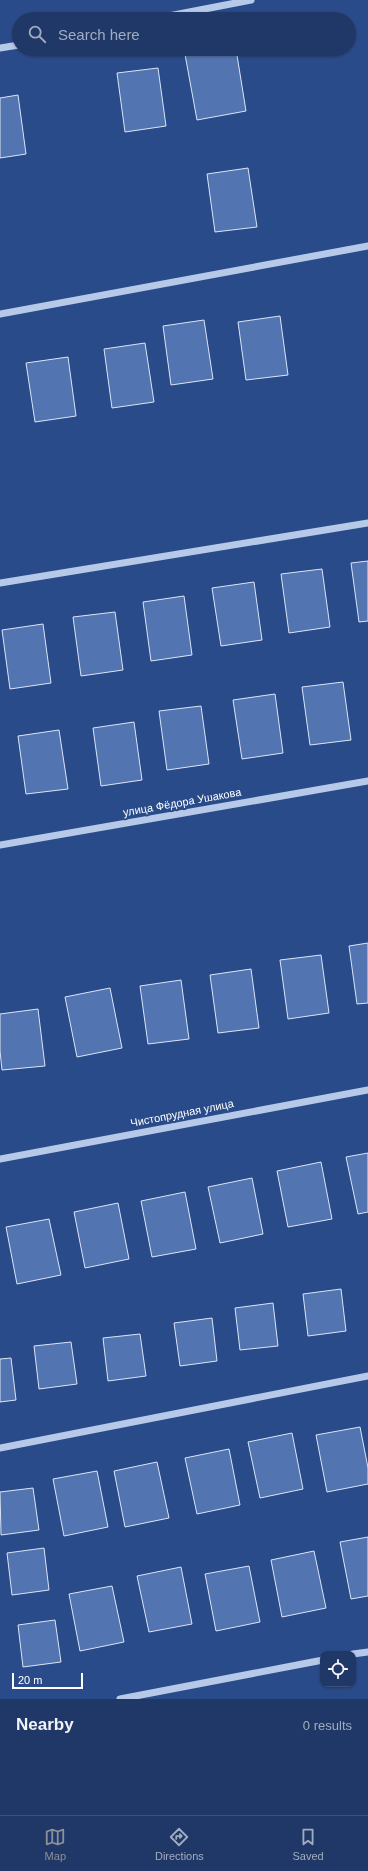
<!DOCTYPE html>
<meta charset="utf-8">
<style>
:root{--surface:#203867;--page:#283f6d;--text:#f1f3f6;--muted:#a2acc0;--line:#3d527b;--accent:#8c9099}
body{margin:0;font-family:Arial,sans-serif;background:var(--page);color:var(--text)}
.controls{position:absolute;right:12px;bottom:12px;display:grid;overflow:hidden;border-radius:8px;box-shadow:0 1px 3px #0004}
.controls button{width:36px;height:36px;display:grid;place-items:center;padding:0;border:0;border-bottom:1px solid var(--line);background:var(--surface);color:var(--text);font:20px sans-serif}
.scale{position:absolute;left:12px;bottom:10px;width:71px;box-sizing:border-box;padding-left:4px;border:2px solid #fff;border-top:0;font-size:11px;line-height:14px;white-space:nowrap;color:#fff;-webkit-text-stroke:3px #2a4b89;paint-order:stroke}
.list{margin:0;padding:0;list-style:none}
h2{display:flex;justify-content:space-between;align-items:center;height:52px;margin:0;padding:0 16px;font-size:17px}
h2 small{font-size:13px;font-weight:400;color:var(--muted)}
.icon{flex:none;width:22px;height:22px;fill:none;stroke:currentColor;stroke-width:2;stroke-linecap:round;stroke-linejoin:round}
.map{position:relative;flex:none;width:368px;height:1699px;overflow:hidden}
.search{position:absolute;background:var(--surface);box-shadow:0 1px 3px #0004;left:12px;right:12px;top:12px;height:44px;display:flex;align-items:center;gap:10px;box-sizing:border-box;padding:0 14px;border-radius:22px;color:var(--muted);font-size:15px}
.sheet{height:116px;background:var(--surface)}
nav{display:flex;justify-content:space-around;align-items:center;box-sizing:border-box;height:56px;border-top:1px solid var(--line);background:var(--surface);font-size:11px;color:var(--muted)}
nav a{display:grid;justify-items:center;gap:2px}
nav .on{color:var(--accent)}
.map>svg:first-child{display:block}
.building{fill:#5274b0;stroke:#dbe5f7}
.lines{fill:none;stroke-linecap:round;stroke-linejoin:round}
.minor{stroke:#b7c9e9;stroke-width:7}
.labels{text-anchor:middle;stroke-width:4;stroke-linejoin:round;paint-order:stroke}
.street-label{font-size:11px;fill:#fff;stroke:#2a4b89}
</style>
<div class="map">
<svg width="368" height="1699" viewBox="0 0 368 1699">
<rect width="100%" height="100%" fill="#2a4b89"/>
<g class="building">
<polygon points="184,49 236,49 246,111 197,120"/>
<polygon points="158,68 166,126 125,132 117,73"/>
<polygon points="18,95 26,154 0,158 0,98"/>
<polygon points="248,168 257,227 215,232 207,174"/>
<polygon points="280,316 288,375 246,380 238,322"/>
<polygon points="204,320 213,379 171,385 163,326"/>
<polygon points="145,343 154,402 112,408 104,349"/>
<polygon points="68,357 76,416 35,422 26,363"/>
<polygon points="368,561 368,621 359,622 351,563"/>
<polygon points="322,569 330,627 289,633 281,574"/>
<polygon points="254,582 262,640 221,646 212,588"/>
<polygon points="184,596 192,655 151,661 143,602"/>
<polygon points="115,612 123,670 81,676 73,617"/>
<polygon points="43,624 51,683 10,689 2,630"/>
<polygon points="343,682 351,740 310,745 302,687"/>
<polygon points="275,694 283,753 242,759 233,700"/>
<polygon points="201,706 209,764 167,770 159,711"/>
<polygon points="134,722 142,780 101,786 93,728"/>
<polygon points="59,730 68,789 26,794 18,736"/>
<polygon points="368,943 368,1003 357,1004 349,946"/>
<polygon points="321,955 329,1013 288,1019 280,960"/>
<polygon points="251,969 259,1028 218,1033 210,975"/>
<polygon points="181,980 189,1039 148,1044 140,986"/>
<polygon points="110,988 122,1048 77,1057 65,997"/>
<polygon points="38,1009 45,1066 2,1070 0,1051 0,1014"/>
<polygon points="368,1153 368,1212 358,1214 346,1157"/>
<polygon points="321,1162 332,1219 288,1227 277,1171"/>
<polygon points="252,1178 263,1234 220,1243 208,1187"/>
<polygon points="185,1192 196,1249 152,1257 141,1201"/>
<polygon points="118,1203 129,1259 85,1268 74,1212"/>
<polygon points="49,1219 61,1275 17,1284 6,1227"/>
<polygon points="341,1289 346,1331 308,1336 303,1294"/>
<polygon points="273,1303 278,1346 240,1350 235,1308"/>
<polygon points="212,1318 217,1361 180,1366 174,1323"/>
<polygon points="140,1334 146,1376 108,1381 103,1338"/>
<polygon points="71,1342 77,1384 39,1389 34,1346"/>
<polygon points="11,1358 16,1400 0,1402 0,1359"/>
<polygon points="360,1427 368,1468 368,1484 327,1492 316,1435"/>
<polygon points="292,1433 303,1489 260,1498 248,1442"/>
<polygon points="229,1449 240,1505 197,1514 185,1458"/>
<polygon points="157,1462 169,1518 125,1527 114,1471"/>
<polygon points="97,1471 108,1527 64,1536 53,1479"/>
<polygon points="33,1488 39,1530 1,1535 0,1492"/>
<polygon points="368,1537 368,1596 351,1599 340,1542"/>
<polygon points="44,1548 49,1590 12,1595 7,1553"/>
<polygon points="314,1551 326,1608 282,1617 271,1560"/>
<polygon points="249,1566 260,1622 216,1631 205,1574"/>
<polygon points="181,1567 192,1624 149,1632 137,1576"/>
<polygon points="112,1586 124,1642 80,1651 69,1594"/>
<polygon points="55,1620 61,1662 23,1667 18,1625"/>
</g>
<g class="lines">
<g class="minor">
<polyline points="153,19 251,0"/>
<polyline points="0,48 19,45"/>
<polyline points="0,314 368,246"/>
<polyline points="0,583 368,523"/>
<polyline points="0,845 368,781"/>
<polyline points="0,1159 368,1090"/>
<polyline points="0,1448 368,1376"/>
<polyline points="353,1654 368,1652"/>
<polyline points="120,1699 323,1660"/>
</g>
</g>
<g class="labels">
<g class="street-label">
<text transform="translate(182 802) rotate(-10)" y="4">улица Фёдора Ушакова</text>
<text transform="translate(182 1113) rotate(-11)" y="4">Чистопрудная улица</text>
</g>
</g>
</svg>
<div class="controls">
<button><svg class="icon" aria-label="locate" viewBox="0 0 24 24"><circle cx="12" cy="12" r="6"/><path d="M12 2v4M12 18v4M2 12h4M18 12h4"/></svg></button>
</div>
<div class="scale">20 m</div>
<div class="search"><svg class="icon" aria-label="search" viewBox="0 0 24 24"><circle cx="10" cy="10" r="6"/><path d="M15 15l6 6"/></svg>Search here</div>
</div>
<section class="sheet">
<h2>Nearby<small>0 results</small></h2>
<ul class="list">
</ul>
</section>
<nav>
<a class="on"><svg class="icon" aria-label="map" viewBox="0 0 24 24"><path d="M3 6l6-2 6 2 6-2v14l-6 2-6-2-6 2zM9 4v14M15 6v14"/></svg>Map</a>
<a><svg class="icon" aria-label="directions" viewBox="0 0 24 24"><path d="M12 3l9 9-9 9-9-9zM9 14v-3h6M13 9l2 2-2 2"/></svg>Directions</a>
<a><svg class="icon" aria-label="saved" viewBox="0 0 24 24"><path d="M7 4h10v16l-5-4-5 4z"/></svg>Saved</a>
</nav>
